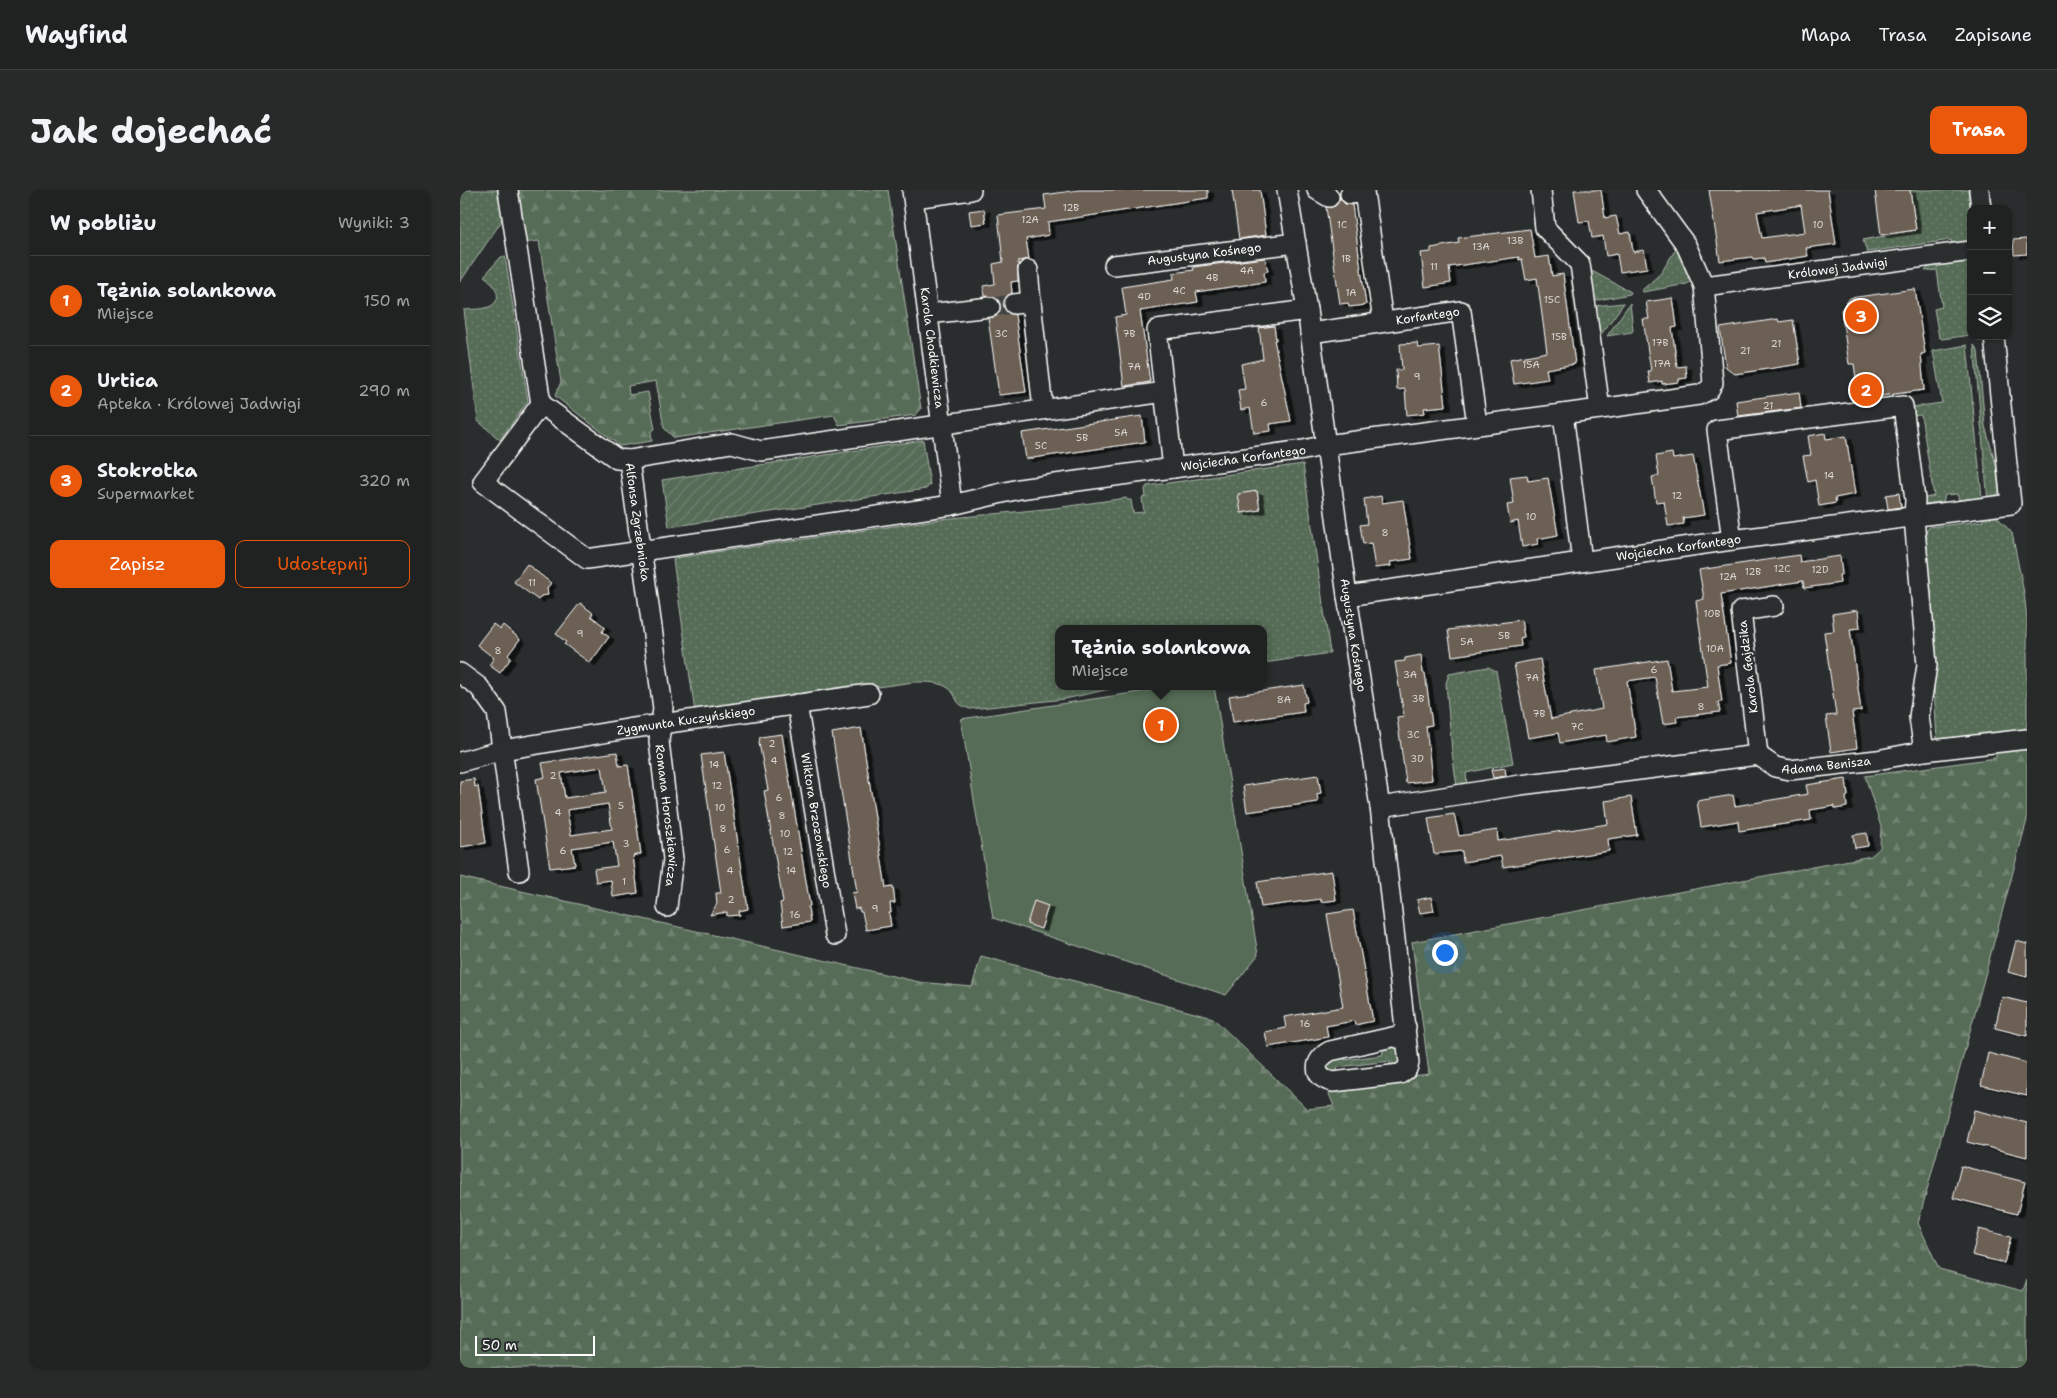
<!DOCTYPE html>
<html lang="pl">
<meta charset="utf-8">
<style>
:root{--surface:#202222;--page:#282a2a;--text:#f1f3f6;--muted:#a2a4a5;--line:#3d3f40;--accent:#ea580c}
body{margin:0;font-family:"Shantell Sans",sans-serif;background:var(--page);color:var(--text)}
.controls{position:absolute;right:15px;top:15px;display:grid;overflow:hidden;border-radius:10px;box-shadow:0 1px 4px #0004}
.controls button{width:45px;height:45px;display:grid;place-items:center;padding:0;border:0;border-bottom:1px solid var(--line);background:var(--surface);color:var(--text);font:25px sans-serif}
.scale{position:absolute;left:15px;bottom:12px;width:120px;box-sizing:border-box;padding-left:5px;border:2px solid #fff;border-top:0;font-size:14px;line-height:18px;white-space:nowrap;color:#fff;-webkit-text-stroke:4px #2a2d2e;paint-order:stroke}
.you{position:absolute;left:984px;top:762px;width:18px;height:18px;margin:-12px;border:4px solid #fff;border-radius:50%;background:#1a73e8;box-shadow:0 0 0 8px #1a73e833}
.badge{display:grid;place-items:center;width:32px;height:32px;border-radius:50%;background:var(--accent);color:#fff;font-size:16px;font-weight:700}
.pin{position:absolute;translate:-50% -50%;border:2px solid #fff;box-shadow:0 1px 5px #0006}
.popup{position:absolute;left:595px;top:435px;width:212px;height:65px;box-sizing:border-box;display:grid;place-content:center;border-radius:10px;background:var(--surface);filter:drop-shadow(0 1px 4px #0005);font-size:16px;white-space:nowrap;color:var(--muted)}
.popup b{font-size:19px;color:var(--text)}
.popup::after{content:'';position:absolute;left:50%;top:100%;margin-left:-10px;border:10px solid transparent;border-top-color:var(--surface)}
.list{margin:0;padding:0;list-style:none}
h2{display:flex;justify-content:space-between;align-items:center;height:65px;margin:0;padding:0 20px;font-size:21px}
h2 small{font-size:16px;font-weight:400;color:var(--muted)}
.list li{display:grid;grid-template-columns:32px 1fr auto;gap:15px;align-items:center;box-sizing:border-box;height:90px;padding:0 20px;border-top:1px solid var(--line)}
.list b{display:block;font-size:19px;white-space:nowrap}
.list p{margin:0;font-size:16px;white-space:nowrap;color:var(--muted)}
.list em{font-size:16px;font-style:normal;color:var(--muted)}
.actions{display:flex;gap:10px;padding:15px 20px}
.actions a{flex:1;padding:11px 0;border:1px solid var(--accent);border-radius:10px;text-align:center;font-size:18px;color:var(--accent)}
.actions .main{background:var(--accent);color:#fff}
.icon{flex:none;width:28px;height:28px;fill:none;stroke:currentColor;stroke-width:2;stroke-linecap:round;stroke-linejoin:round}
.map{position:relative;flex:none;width:1567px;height:1178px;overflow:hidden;border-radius:10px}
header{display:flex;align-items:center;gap:30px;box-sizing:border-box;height:70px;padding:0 25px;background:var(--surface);border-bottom:1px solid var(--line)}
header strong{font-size:24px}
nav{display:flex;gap:28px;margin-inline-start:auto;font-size:18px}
.intro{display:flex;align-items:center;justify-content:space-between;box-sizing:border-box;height:120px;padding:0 30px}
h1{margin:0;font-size:35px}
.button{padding:12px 22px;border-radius:10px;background:var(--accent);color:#fff;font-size:18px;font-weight:700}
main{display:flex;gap:30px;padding:0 30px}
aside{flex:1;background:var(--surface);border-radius:10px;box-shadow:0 1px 4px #0004}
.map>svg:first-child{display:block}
.grass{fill:url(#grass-dots);stroke:#aab6ab}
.forest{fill:url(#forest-firs);stroke:#aab6ab}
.park{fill:#566c57;stroke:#aab6ab}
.garden{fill:url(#garden-furrows);stroke:#aab6ab}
.building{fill:#6c5e52;stroke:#fff;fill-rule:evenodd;filter:url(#shadow)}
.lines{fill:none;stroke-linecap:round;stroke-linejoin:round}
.minor-tunnel{stroke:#3f4243;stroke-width:19;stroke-dasharray:19 9;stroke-linecap:butt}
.minor-casing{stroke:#fff;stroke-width:22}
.minor{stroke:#2a2d2e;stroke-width:19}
.labels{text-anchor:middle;stroke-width:4.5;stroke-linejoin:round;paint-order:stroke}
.number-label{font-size:10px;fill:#dad7d4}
.street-label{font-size:12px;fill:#fff;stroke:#2a2d2e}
</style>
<header>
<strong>Wayfind</strong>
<nav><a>Mapa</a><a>Trasa</a><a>Zapisane</a></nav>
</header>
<div class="intro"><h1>Jak dojechać</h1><a class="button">Trasa</a></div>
<main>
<aside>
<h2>W pobliżu<small>Wyniki: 3</small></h2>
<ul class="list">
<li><span class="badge">1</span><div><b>Tężnia solankowa</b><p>Miejsce</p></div><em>150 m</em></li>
<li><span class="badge">2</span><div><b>Urtica</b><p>Apteka · Królowej Jadwigi</p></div><em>290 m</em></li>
<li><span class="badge">3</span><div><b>Stokrotka</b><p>Supermarket</p></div><em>320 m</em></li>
</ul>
<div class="actions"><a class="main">Zapisz</a><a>Udostępnij</a></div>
</aside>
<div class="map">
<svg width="1567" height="1178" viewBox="0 0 1567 1178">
<defs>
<pattern id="grass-dots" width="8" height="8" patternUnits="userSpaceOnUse" patternTransform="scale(1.25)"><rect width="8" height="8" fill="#566c57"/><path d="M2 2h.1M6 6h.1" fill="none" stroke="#6f8270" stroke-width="1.8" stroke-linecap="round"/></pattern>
<pattern id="forest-firs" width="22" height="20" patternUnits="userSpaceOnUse" patternTransform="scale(1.25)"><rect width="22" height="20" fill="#566c57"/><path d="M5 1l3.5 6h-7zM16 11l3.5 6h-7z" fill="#6f8270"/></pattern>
<pattern id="garden-furrows" width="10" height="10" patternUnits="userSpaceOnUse" patternTransform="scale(1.25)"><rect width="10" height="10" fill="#566c57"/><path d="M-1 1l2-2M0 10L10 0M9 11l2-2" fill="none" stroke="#6f8270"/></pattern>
<filter id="shadow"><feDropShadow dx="5.5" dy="3" stdDeviation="0" flood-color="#0009"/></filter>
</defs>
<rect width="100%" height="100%" fill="#2a2d2e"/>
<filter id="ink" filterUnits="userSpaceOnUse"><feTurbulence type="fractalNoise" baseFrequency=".02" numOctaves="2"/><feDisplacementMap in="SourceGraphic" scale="10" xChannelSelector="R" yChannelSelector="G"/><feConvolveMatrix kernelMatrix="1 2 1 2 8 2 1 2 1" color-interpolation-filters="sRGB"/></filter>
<g filter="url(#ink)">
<g class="grass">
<polygon points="0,0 38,0 42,25 41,32 0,92"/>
<polygon points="1450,0 1508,0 1511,20 1510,49 1504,53 1492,55 1491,50 1407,62 1403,50 1456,40"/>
<polygon points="1219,54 1232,91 1227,94 1183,102 1181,101 1201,83"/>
<path d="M 45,66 L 68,211 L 40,250 L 18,231 L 4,120 C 12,119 24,120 31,116 C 45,108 33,92 24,86 L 41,67 Z"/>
<polygon points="1511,69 1511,145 1482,149 1479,147 1474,119 1482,117 1477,80 1465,81 1472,73"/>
<polygon points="1128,79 1171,102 1170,104 1133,111"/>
<polygon points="1164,113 1140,146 1136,144 1133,116"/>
<polygon points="1170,113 1173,140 1172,142 1147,146"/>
<polygon points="1507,155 1522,308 1499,310 1497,304 1485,305 1483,312 1463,314 1461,309 1474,306 1461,225 1449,226 1452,217 1482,213 1473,161"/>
<polygon points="1514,155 1518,161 1525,236 1536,275 1539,301 1535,308 1528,312"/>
<path d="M 843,274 L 870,463 L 804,473 L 804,439 L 598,439 L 598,496 L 663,496 L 605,509 L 510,519 C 496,514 499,513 493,503 C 485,491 466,492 454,492 L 235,522 L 213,370 L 215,368 L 482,329 L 595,318 L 666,308 L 668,310 L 671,310 L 673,323 L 684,322 L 682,308 L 686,307 L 685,299 L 687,296 Z"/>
<polygon points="1530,325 1537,327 1552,343 1564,403 1567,428 1567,536 1562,540 1477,552 1466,342 1469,337 1523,331 1523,326"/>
<polygon points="1028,477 1036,481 1053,573 1006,583 1007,596 997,597 992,562 986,493 989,484"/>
<polygon points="925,854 936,856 941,867 939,875 929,882 930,871 878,877 874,888 862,873 887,862 885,870 922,865"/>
</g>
<g class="forest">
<polygon points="53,0 428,0 461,219 456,225 379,235 374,225 214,248 204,238 196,191 168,196 169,205 188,202 195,239 191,242 192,251 160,256 95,206 101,192 79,51 64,53"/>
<polygon points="1562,558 1567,561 1567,630 1458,1033 1479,1079 1563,1101 1567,1089 1567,1178 0,1178 0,687 459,792 512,797 521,766 753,828 847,919 874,916 869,904 871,900 878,895 969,884 952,752 1411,666 1420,658 1421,637 1405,586 1536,568 1536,559"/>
</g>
<polygon class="park" points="719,496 754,496 798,765 766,805 533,728 501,529"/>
<polygon class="garden" points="463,250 470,295 466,299 209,337 202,290"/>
<g class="building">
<polygon points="619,0 748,0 748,8 588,32 589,45 566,49 569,69 558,71 558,91 551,92 552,103 544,109 543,115 545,121 555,125 566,202 539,205 528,128 537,126 540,121 541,115 535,107 525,106 523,96 535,94 533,74 543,72 538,25 586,19 584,5"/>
<polygon points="772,0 800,0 806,45 779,49"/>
<polygon points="1114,0 1141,0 1145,28 1156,26 1160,44 1170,42 1173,62 1184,60 1187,78 1160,82 1157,64 1146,66 1143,46 1132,48 1129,31 1119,32"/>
<path d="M 1249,0 L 1368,0 L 1376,54 L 1346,58 L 1348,66 L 1305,73 L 1304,68 L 1293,69 L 1292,67 L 1260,71 ZM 1341,15 L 1345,42 L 1302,48 L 1297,22 Z"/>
<polygon points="1415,0 1450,0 1456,40 1421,45"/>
<polygon points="880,8 885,14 892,15 906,115 889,117 888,113 880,114 866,17 875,16"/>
<polygon points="524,19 526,33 511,35 509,21"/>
<polygon points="1070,39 1075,68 1089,66 1092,86 1103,84 1115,174 1086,179 1088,189 1054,194 1050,169 1087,162 1077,88 1066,90 1062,69 1059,70 1059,67 989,77 991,93 965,97 961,63 971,62 971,58 999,53 998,48"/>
<polygon points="1567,49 1567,64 1554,65 1553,50"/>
<polygon points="805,68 808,81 804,82 805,92 736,102 738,112 680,121 690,192 664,196 655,127 666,125 662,97 714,89 713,83 734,80 733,77"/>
<polygon points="1455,99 1465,163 1461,164 1464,200 1399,209 1394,174 1389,174 1381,120 1390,108"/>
<polygon points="1213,108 1217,137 1212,138 1217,177 1226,176 1227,188 1219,189 1219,192 1202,194 1202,191 1190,193 1188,181 1191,181 1183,129 1189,129 1186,112"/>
<polygon points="1318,129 1319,132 1333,130 1340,174 1275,184 1266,177 1260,138"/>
<polygon points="814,136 816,150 814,150 831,231 810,234 811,241 794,243 790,218 781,220 778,200 785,199 781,174 803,169 799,138"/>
<polygon points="957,153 958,158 979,156 986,216 964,218 965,223 947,225 945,199 937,200 936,180 942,180 940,154"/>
<polygon points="1339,202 1341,218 1278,226 1276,211"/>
<polygon points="682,226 685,252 566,269 562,243"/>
<polygon points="1365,243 1366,249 1386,246 1395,304 1375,308 1376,313 1359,316 1355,290 1348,292 1343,266 1351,265 1348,246"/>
<polygon points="1212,263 1213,269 1233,266 1244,325 1223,328 1224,334 1208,336 1204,311 1196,312 1192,287 1199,286 1196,266"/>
<polygon points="1067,285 1068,291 1088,288 1098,345 1077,349 1078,354 1062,357 1058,331 1050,333 1047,315 1054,314 1050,287"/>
<polygon points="797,301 800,320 781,323 778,304"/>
<polygon points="1439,303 1441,317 1428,319 1426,305"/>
<polygon points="921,306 922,313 943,310 952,369 930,372 931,376 915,378 911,353 903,354 900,335 907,334 904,309"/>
<polygon points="1339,365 1340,372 1380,366 1382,384 1379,385 1380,393 1344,398 1343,391 1261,404 1271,473 1257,475 1262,512 1258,512 1260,522 1216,527 1217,532 1203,534 1195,487 1167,491 1176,547 1147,552 1146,545 1100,553 1098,543 1068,548 1054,474 1080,469 1091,529 1142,519 1136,480 1207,469 1212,501 1248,497 1236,411 1244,409 1239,380"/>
<polygon points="67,374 91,393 87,398 88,405 81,406 78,410 54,392"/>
<polygon points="120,413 133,423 131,426 145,437 142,442 149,447 130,473 104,454 106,452 96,444"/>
<polygon points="1398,420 1400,438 1390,439 1401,521 1392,522 1397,558 1371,562 1366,526 1376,525 1364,442 1374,441 1372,424"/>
<polygon points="1061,430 1064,447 1060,448 1061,456 992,466 988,440"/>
<polygon points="33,434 40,439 43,435 60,449 48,465 51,468 40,483 29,475 34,468 17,455"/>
<polygon points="961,465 963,483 965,483 972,535 966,536 972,590 946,593 937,527 944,526 935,472 945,471 945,468"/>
<polygon points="844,495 847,512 843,513 844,522 773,532 769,506"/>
<polygon points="401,538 426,698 433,697 435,713 430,713 431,723 429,723 431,736 406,740 402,722 400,722 399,718 395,719 392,703 397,702 372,543"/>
<polygon points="322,544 350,716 348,717 350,732 323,736 320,713 323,712 304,601 308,600 299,553 300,547"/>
<path d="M 157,562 L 159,576 L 168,575 L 181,664 L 173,666 L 178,703 L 153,707 L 151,690 L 136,692 L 134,679 L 157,676 L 153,652 L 112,658 L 115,675 L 90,678 L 76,589 L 85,587 L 82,573 ZM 142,577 L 146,602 L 105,608 L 101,583 ZM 148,614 L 152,639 L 111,645 L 107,620 Z"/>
<polygon points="264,562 288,719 279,721 280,725 267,726 267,722 250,725 257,714 256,703 261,703 241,565"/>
<polygon points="1045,578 1046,586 1033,588 1031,580"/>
<polygon points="858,585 861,603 857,604 858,612 787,622 783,596"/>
<polygon points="14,589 15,597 18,596 26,653 0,657 0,591"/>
<polygon points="1386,589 1388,606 1386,607 1387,617 1375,619 1374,616 1350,620 1351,630 1279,641 1278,631 1241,637 1237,611 1273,605 1275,616 1348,604 1346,595"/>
<polygon points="1171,607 1177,645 1148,649 1149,661 1043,677 1041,666 1003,672 1002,661 974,664 968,628 994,624 999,646 1037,640 1038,651 1148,634 1145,611"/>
<polygon points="1407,643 1408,656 1395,658 1393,645"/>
<polygon points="872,681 876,710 861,712 861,709 801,717 797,692"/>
<polygon points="971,707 974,721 960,723 957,710"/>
<polygon points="574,711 588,716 581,739 567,734"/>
<polygon points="893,720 913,831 895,835 894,831 866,836 868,847 808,857 805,842 826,838 824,827 883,817 867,724"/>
<polygon points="1556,751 1567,754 1567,787 1548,782"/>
<polygon points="1542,807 1567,813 1567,846 1535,838"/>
<polygon points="1528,863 1567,873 1567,906 1521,895"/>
<polygon points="1514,920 1567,933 1567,967 1507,952"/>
<polygon points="1501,976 1565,992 1557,1024 1493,1008"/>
<polygon points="1519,1039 1551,1047 1544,1073 1512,1065"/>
</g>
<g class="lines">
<polyline class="minor-tunnel" points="530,117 554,114"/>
<g class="minor-casing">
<g id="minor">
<path id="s1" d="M 48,0 L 81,214 L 157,269 L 169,270 L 203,518 L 199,551 L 213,669 L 207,717"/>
<path id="s2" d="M 452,0 L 492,315"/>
<path id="s3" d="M 827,0 L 847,120 L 887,406 L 920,617 L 949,873 L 947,879 L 940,884 L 873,892 C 852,888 853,870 870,861 L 937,846 L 938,848 L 946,837"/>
<polyline points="857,0 869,7"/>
<polyline points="1519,0 1521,19"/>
<polyline points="890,4 904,2 923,131"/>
<polyline points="454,8 511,0"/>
<path id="s4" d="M 654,75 L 836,53"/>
<polyline points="568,80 571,112"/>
<path id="s5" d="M 1244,96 L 1511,61"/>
<polyline points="554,114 571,112 583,219"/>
<polyline points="468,124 530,117"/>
<path id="s6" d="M 850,143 L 1001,121 L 1017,234"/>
<path id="s7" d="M 81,214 L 23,292 L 127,369 L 492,315 L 559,299 L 844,260 L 866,255 L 1140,219 L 1120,74 L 1085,38 L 1081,0"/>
<polyline points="1140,219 1239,205 1249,200 1253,193 1244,96 1226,55 1186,0"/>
<polyline points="1103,224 1122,371"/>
<polyline points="169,270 272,253 301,261 704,202"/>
<polyline points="713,278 697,140 847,120"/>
<path id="s8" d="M 887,406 L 1272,350 L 1551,314 L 1534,146"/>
<polyline points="0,483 19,497 37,522 59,681"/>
<path id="s9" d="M 337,514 L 375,745"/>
<polyline points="1464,561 1567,549"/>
<polyline points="1298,565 1281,421 1314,416"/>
<path id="s10" d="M 0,572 L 43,560 L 167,539 L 409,504"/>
<path id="s11" d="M 920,617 L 1060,595 L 1298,565 L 1315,577 L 1330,580 L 1417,570 L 1464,561 L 1459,527 L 1467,475 L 1454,328 L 1455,310 L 1443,216 L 1257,240 L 1272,350"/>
</g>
</g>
<use href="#minor" class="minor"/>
</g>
</g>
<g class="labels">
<g class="number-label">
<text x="611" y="21">12B</text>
<text x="570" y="33">12A</text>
<text x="882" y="38">1C</text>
<text x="1358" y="38">10</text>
<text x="1055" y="54">13B</text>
<text x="1021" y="60">13A</text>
<text x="886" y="72">1B</text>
<text x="974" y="80">11</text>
<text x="787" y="84">4A</text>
<text x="752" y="91">4B</text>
<text x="719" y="104">4C</text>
<text x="891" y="106">1A</text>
<text x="684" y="110">4D</text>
<text x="1092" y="113">15C</text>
<text x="541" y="147">3C</text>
<text x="669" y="147">7B</text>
<text x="1099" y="150">15B</text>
<text x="1200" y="156">17B</text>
<text x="1316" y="157">21</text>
<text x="1285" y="164">21</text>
<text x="1202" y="177">17A</text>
<text x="1071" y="178">15A</text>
<text x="674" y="180">7A</text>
<text x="957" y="190">9</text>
<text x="804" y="216">6</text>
<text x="1308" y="219">21</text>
<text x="661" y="246">5A</text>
<text x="622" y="251">5B</text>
<text x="581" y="259">5C</text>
<text x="1369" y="289">14</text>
<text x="1217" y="309">12</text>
<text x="1071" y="330">10</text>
<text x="925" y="346">8</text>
<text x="1322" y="382">12C</text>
<text x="1360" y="383">12D</text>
<text x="1293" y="385">12B</text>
<text x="1268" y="390">12A</text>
<text x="72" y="396">11</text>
<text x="1252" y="427">10B</text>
<text x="120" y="447">9</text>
<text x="1044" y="449">5B</text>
<text x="1007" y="455">5A</text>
<text x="1255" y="462">10A</text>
<text x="38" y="464">8</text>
<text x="1194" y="483">6</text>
<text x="950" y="488">3A</text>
<text x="1072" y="491">7A</text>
<text x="958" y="512">3B</text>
<text x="824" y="513">8A</text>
<text x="1241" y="520">8</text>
<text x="1079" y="527">7B</text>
<text x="1117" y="540">7C</text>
<text x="953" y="548">3C</text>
<text x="312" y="557">2</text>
<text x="957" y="572">3D</text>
<text x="314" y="574">4</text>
<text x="254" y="578">14</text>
<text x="93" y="589">2</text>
<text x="257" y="599">12</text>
<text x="319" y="611">6</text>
<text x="161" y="619">5</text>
<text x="260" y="621">10</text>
<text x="98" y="626">4</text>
<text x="322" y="629">8</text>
<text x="263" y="642">8</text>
<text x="325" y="647">10</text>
<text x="166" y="657">3</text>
<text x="267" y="663">6</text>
<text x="103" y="664">6</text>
<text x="328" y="665">12</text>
<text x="270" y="684">4</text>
<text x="331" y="684">14</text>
<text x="164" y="695">1</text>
<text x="271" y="713">2</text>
<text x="415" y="722">9</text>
<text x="335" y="728">16</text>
<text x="845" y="837">16</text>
</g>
<g class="street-label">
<text dy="4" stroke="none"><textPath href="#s4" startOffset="91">Augustyna Kośnego</textPath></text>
<text dy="4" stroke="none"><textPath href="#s5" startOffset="135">Królowej Jadwigi</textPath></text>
<text dy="4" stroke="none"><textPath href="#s6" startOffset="119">Korfantego</textPath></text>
<text dy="4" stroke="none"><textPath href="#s2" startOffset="159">Karola Chodkiewicza</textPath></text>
<text dy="4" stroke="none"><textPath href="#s7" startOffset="891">Wojciecha Korfantego</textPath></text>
<text dy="4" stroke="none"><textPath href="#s1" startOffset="385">Alfonsa Zgrzebnioka</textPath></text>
<text dy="4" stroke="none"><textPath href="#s8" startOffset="335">Wojciecha Korfantego</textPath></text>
<text dy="4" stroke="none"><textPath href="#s3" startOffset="450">Augustyna Kośnego</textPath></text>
<text transform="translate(1288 477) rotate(-97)" y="4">Karola Gajdzika</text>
<text dy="4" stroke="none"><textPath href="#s10" startOffset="230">Zygmunta Kuczyńskiego</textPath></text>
<text dy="4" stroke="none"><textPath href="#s11" startOffset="454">Adama Benisza</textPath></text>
<text dy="4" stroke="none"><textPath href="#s1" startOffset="681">Romana Horoszkiewicza</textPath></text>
<text dy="4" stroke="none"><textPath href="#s9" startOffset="118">Wiktora Brzozowskiego</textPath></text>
</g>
</g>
</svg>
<div class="controls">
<button>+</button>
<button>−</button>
<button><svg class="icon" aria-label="layers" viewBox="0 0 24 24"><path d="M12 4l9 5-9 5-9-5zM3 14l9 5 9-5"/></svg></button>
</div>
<div class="scale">50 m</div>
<div class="you"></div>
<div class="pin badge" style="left:701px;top:535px">1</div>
<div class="popup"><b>Tężnia solankowa</b>Miejsce</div>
<div class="pin badge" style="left:1406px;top:200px">2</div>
<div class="pin badge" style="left:1401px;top:126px">3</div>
</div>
</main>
